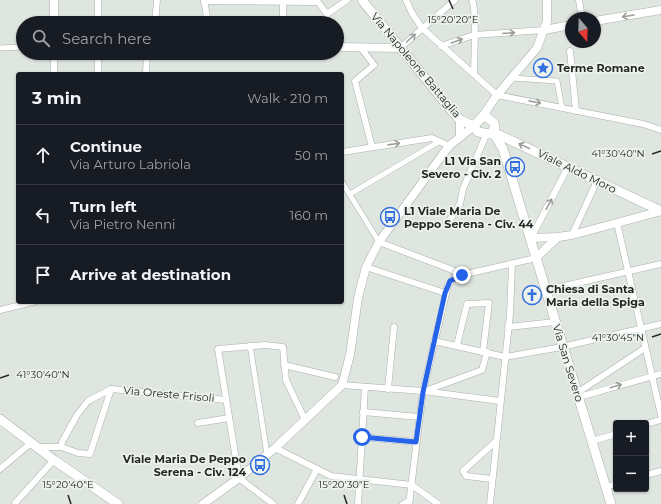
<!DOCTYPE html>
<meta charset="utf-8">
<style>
:root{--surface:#171b24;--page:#242831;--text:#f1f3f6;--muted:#9ea1a6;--line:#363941}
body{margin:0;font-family:Montserrat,sans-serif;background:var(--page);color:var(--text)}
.controls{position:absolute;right:12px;bottom:12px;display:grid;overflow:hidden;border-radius:4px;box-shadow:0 1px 3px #0004}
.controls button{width:36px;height:36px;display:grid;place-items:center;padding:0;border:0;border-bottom:1px solid var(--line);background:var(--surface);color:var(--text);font:20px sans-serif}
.compass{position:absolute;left:565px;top:12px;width:36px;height:36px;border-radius:50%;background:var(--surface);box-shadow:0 1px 3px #0004;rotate:161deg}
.stop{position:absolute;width:12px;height:12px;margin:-9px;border:3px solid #2563eb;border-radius:50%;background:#fff}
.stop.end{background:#2563eb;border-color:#fff;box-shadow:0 1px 4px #0008}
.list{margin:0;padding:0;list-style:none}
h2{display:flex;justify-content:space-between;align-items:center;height:52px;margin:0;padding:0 16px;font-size:17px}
h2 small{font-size:13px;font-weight:400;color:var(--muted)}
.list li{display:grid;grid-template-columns:26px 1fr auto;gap:12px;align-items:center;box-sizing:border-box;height:60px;padding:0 16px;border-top:1px solid var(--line)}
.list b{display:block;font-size:15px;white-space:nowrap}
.list p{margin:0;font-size:13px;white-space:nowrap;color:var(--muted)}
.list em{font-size:13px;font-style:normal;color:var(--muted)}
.icon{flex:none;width:22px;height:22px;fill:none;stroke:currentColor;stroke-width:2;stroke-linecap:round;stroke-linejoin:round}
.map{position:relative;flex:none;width:661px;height:504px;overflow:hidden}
.search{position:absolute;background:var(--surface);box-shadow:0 1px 3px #0004;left:16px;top:16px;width:328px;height:44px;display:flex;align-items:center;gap:10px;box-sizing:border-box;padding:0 14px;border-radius:22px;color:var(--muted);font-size:15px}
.panel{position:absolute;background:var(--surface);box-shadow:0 1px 3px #0004;left:16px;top:72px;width:328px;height:232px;border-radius:4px}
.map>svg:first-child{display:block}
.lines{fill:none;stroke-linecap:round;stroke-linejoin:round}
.pedestrian-casing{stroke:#a9b0aa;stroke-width:6}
.minor-casing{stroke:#a9b0aa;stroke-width:7}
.tertiary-casing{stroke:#a9b0aa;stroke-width:9}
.secondary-casing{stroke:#a9b0aa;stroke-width:10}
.pedestrian{stroke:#fff;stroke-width:5}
.minor{stroke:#fff;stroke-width:6}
.tertiary{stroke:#fff;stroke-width:8}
.secondary{stroke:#fff;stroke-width:9}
.oneway{stroke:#9c9e9c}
.route{stroke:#2563eb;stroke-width:5}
.ticks{fill:none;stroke:#242724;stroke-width:1.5}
.labels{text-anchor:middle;stroke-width:3.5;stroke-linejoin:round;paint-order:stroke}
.street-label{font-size:11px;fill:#242724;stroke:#ecf3ed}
.poi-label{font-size:11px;font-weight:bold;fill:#242724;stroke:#ecf3ed;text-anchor:start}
.ticks-label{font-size:10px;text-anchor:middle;fill:#242724;stroke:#ecf3ed;stroke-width:3.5;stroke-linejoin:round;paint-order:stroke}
</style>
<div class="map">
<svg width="661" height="504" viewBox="0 0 661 504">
<rect width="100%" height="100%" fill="#dfe6df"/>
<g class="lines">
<g class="pedestrian-casing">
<g id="pedestrian">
<polyline points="0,48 23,47"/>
<polyline points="512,78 557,81 562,108"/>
<polyline points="342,182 379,242"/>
<polyline points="350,194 440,141"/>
<polyline points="250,345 267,454"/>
</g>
</g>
<g class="minor-casing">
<g id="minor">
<polyline points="98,0 98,23"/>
<polyline points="204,0 208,23"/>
<polyline points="283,0 283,23"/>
<polyline points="406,0 412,13 422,28 497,95 643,124 661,130"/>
<path d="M 472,0 C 477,8 474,61 474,74"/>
<polyline points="579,0 582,18"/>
<polyline points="204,1 318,2 327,14 347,0"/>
<polyline points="155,23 157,0"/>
<polyline points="441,46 474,35 544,30"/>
<polyline points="361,48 374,65 355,81 372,147"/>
<polyline points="400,48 455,0"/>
<polyline points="570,51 576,111"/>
<polyline points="98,53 98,74"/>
<polyline points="54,74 54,53"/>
<polyline points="146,74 147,53"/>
<polyline points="342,152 432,138 449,146"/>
<polyline points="449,221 460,204 463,189 486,135"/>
<polyline points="617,223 661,415"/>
<polyline points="572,235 597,181"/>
<polyline points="531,238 568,167"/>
<polyline points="379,242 450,269 462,275"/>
<polyline points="366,267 445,293"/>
<polyline points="546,290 661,264"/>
<polyline points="0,310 33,302"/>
<polyline points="508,327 555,322"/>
<polyline points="434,341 505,357 562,347 661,324"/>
<polyline points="457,345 467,304 489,303 483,351"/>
<polyline points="284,365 335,377"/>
<polyline points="342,385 423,391 500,401"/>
<polyline points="388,389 394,327"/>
<polyline points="425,391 482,370 487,352"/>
<polyline points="577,393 645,348"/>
<polyline points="579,397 661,374"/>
<polyline points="363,412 419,417"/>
<polyline points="198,423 229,418"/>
<polyline points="646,424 661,420"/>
<polyline points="362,437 416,442"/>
<polyline points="592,441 616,434"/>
<polyline points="36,447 61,447 62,442 77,415 88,401 111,389 226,400"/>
<polyline points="61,447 78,453 90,454 111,389"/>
<polyline points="275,448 331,476 412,485 438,504"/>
<polyline points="0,469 31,443"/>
<polyline points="646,475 661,471"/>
<polyline points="492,479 466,476 463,471 496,441"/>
<polyline points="606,487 616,484"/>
<polyline points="15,503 54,460"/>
<polyline points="273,504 239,478 218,349 265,345 283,347 286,380 305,420"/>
<polyline points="298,504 317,469"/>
<polyline points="358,504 365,387"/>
<polyline points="403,504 410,500"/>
<polyline points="409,504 423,391 448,285 453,279 462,275 536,258"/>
<polyline points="490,504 510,314 512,264"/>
</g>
</g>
<g class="tertiary-casing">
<g id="tertiary">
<polyline points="54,0 54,23"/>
<polyline points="595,21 661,10"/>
<polyline points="544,30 571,25"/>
<polyline points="337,47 400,48"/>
<polyline points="482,117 497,95 537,48 547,21 547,0"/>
<polyline points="460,137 460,120"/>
<polyline points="531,238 558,237 572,235 661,211"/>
<polyline points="536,258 558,237"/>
<polyline points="203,504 239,478 275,448 342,385 350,355 358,298 366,267 379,242 440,158 449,146 474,126"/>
</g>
</g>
<g class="secondary-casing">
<g id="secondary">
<polyline points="362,0 451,110 460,120 474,126"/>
<polygon points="482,117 488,118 494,123 495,128 490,134 478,132 474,126"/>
<polyline points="493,132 503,149 611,504"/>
<polyline points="493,132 661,211"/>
<polyline points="0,419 54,460 118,504"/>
</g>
</g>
<use href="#pedestrian" class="pedestrian"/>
<use href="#minor" class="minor"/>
<use href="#tertiary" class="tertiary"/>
<use href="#secondary" class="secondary"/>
</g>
<defs><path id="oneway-shaft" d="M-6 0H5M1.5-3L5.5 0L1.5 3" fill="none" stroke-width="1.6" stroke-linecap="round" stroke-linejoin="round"/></defs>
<g class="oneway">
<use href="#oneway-shaft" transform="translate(628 16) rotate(171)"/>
<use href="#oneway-shaft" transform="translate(509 33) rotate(-4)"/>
<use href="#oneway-shaft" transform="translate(411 38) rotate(-42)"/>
<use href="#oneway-shaft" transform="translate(457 41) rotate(-20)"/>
<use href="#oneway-shaft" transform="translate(535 102) rotate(11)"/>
<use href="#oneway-shaft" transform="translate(394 144) rotate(-8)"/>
<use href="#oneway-shaft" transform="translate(524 146) rotate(-155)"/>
<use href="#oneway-shaft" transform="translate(549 204) rotate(-62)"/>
<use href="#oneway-shaft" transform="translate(616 386) rotate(-17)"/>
</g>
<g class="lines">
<polyline class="route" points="362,437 416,442 423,392 445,293 450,281 462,275"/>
</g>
<path class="ticks" d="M 449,0 L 453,9M 652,154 L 661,151M 652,337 L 661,334M 0,378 L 9,375M 68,495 L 71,504M 344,495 L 347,504"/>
<defs>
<g id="sight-ring" transform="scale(1)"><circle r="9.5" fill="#ecf3ed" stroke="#3570df" stroke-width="1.5"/><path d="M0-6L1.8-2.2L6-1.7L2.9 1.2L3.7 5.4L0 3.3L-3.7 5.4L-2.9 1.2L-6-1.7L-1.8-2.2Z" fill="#3570df"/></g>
<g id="bus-ring" transform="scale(1)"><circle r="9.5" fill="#ecf3ed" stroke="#3570df" stroke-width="1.5"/><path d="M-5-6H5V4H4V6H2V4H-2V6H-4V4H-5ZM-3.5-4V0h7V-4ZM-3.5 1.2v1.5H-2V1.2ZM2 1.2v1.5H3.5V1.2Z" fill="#3570df"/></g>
<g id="church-ring" transform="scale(1)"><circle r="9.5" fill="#ecf3ed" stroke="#3570df" stroke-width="1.5"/><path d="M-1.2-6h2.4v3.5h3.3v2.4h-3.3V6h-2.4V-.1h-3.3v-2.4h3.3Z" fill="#3570df"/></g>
</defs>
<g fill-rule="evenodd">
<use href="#sight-ring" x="543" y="68"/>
<use href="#bus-ring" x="515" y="167"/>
<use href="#bus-ring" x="390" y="217"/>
<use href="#church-ring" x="532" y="295"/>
<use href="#bus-ring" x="260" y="465"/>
</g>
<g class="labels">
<g class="street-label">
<text transform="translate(416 65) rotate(50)" y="4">Via Napoleone Battaglia</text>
<text transform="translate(577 171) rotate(26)" y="4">Viale Aldo Moro</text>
<text transform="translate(568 363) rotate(73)" y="4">Via San Severo</text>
<text transform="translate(169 394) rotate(5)" y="4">Via Oreste Frisoli</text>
</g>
<g class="poi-label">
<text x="557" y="72">Terme Romane</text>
<text x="501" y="165" text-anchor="end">L1 Via San<tspan x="501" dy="13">Severo - Civ. 2</tspan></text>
<text x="404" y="215">L1 Viale Maria De<tspan x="404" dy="13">Peppo Serena - Civ. 44</tspan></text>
<text x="546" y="293">Chiesa di Santa<tspan x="546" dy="13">Maria della Spiga</tspan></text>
<text x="246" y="463" text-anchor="end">Viale Maria De Peppo<tspan x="246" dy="13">Serena - Civ. 124</tspan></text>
</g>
</g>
<g class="ticks-label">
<text x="453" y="23">15°20'20"E</text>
<text x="618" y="157">41°30'40"N</text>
<text x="618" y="341">41°30'45"N</text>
<text x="43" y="378">41°30'40"N</text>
<text x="68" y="488">15°20'40"E</text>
<text x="344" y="488">15°20'30"E</text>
</g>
</svg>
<div class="controls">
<button>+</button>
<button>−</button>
</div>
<svg class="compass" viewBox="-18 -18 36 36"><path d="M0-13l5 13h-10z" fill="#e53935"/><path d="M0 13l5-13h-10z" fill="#9ea1a6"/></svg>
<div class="stop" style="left:362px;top:437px"></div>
<div class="stop end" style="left:462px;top:275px"></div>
<div class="search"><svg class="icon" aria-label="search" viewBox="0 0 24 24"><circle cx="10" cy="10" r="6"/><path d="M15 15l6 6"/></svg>Search here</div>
<section class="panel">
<h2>3 min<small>Walk · 210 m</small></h2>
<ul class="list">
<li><svg class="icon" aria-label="ahead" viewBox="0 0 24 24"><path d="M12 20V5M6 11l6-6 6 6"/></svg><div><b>Continue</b><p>Via Arturo Labriola</p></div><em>50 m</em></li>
<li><svg class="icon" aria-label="left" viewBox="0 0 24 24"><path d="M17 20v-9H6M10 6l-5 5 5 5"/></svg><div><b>Turn left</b><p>Via Pietro Nenni</p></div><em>160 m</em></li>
<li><svg class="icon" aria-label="arrive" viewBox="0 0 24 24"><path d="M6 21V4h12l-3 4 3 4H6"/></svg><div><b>Arrive at destination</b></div></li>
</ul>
</section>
</div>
